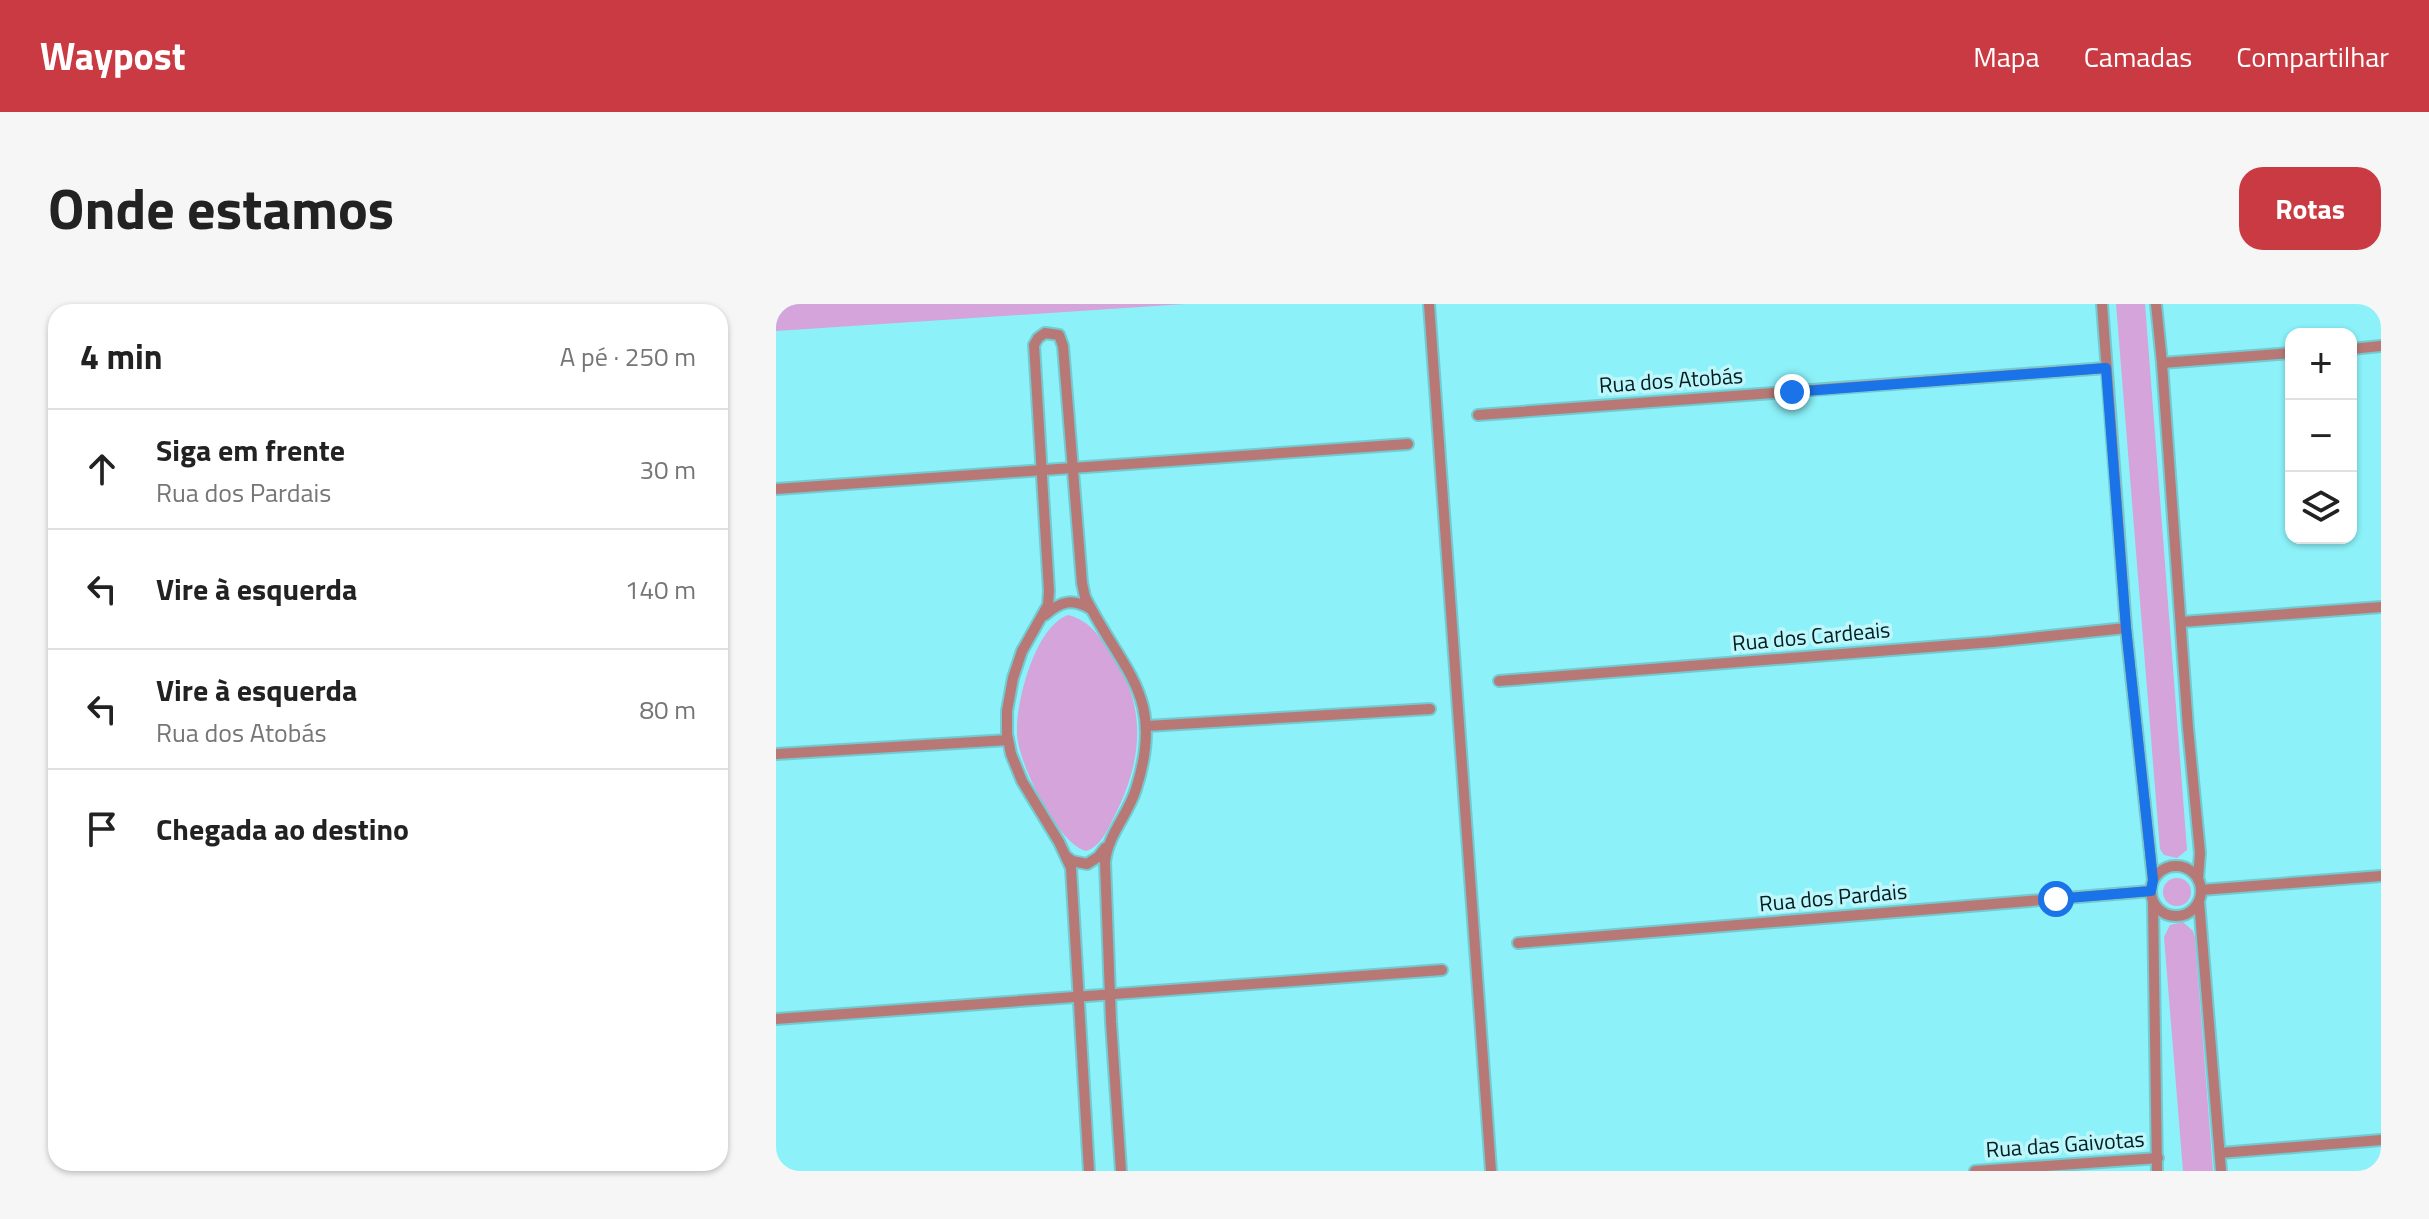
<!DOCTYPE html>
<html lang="pt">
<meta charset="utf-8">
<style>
:root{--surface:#fff;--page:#f6f6f6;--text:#222;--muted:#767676;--line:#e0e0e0;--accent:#ca3a42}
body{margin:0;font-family:"Titillium Web",sans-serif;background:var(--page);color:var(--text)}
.controls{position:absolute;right:24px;top:24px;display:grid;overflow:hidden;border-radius:16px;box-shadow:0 2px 6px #0004}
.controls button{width:72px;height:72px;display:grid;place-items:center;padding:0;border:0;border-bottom:2px solid var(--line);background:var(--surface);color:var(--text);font:40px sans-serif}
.stop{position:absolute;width:24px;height:24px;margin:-18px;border:6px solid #1a73e8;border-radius:50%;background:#fff}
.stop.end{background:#1a73e8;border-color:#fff;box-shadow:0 2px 8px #0008}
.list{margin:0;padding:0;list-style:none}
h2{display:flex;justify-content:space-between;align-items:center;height:104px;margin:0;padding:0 32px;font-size:34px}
h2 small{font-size:26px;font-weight:400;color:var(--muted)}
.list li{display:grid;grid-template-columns:52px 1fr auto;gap:24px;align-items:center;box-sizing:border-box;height:120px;padding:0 32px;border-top:2px solid var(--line)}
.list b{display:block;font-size:30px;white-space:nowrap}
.list p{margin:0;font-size:26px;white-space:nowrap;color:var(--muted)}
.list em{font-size:26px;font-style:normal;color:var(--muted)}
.icon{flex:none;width:44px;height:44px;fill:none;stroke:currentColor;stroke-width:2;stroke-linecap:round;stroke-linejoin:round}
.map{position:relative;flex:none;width:1605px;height:867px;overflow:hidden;border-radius:24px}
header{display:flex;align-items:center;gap:48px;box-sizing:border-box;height:112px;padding:0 40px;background:var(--accent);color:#fff}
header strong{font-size:38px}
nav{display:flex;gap:44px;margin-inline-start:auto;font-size:28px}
.intro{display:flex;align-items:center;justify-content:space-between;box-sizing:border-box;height:192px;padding:0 48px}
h1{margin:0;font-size:56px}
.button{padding:20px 36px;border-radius:24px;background:var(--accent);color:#fff;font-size:28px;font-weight:700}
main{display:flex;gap:48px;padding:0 48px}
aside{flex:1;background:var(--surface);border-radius:24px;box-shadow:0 2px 6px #0004}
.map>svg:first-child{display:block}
.green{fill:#d4a4db}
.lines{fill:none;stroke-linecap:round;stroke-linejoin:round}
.lane-casing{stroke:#73cbd2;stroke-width:14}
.lane{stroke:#b87976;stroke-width:10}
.route{stroke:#1a73e8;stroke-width:10}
.labels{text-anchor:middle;stroke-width:7;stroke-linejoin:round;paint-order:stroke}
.street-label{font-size:22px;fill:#001e21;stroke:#bef7fb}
</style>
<header>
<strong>Waypost</strong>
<nav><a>Mapa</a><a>Camadas</a><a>Compartilhar</a></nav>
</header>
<div class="intro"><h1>Onde estamos</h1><a class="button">Rotas</a></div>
<main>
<aside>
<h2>4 min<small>A pé · 250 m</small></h2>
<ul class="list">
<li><svg class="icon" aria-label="ahead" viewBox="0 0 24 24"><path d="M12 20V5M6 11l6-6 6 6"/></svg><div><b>Siga em frente</b><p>Rua dos Pardais</p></div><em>30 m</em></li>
<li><svg class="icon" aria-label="left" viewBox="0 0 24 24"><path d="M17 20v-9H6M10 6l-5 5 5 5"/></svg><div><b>Vire à esquerda</b></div><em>140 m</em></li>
<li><svg class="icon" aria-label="left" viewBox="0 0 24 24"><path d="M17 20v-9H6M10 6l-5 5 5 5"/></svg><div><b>Vire à esquerda</b><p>Rua dos Atobás</p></div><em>80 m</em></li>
<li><svg class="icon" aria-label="arrive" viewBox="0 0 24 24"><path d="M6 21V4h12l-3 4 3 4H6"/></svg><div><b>Chegada ao destino</b></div></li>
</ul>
</aside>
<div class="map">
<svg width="1605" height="867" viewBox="0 0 1605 867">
<rect width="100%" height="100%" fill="#8cf1f9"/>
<g class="green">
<polygon points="0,0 409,0 0,27"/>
<polygon points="1340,0 1369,0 1411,546 1401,554 1388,551 1384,545"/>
<path d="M 292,311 C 312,316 321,329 333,346 C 373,402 367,457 337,515 C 331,527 324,543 310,547 C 281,540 242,458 241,430 C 240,397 259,323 292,311 Z"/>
<circle cx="1401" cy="588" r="14"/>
<polygon points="1407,618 1417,627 1419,634 1437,867 1407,867 1388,633 1394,621"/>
</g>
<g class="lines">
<g class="lane-casing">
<g id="lane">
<polyline points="653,0 715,867"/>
<polyline points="1326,0 1350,324 1377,576"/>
<polyline points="1380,0 1386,59 1412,424 1424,549 1422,575"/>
<polyline points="1575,45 1605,42"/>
<polyline points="1386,59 1515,49"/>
<polyline points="702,111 1330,64"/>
<polyline points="0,185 632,140"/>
<path d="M 269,311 C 285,297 296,294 315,305"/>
<polyline points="1405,318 1605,303"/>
<polyline points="723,377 1217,338 1350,324"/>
<polyline points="371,422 654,405"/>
<polyline points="0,450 232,436"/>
<polyline points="291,553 296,557 311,560 322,553 329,544"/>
<circle cx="1400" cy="587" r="25"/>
<polyline points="1425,586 1605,572"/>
<polyline points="1423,597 1445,867"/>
<polyline points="1377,598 1381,867"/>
<polyline points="742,639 1375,587"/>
<polyline points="0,715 666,666"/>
<polyline points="1444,849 1605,836"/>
<path d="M 313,867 L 295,564 L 283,538 L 246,477 L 235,450 L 231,430 L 231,407 L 237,374 L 246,347 L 272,301 L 273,287 L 258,41 L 262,34 L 269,29 L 283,31 L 287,42 L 306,279 L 309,293 C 347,369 390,391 360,485 C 352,511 332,530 329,558 L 335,718 L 345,867"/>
<polyline points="1199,867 1382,854"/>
</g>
</g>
<use href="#lane" class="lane"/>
</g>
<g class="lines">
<polyline class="route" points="1016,88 1330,64 1350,324 1377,576 1375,587 1280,595"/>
</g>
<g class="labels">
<g class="street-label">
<text transform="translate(895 76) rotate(-4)" y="8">Rua dos Atobás</text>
<text transform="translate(1035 332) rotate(-5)" y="8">Rua dos Cardeais</text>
<text transform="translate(1057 593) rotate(-5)" y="8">Rua dos Pardais</text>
<text transform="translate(1289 840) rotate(-4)" y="8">Rua das Gaivotas</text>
</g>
</g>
</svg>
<div class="controls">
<button>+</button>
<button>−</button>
<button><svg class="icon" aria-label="layers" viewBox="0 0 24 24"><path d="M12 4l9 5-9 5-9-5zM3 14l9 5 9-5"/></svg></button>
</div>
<div class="stop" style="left:1280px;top:595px"></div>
<div class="stop end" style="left:1016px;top:88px"></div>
</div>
</main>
